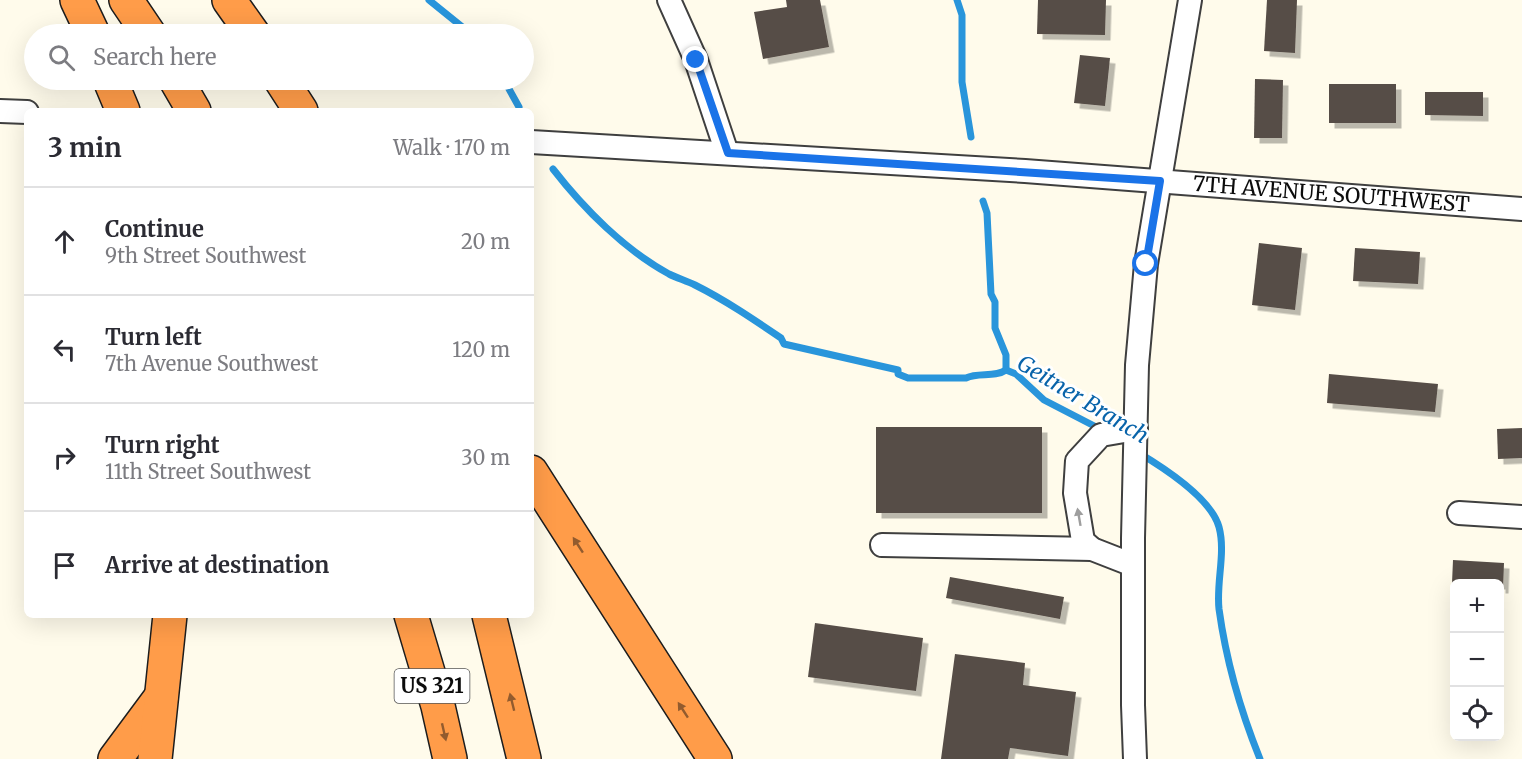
<!DOCTYPE html>
<meta charset="utf-8">
<style>
:root{--surface:#fff;--page:#f2f2f3;--text:#2b2b33;--muted:#7c7c81;--line:#e1e1e2}
body{margin:0;font-family:Merriweather,serif;background:var(--page);color:var(--text)}
.controls{position:absolute;right:18px;bottom:18px;display:grid;overflow:hidden;border-radius:9px;box-shadow:0 6px 24px #0002}
.controls button{width:54px;height:54px;display:grid;place-items:center;padding:0;border:0;border-bottom:2px solid var(--line);background:var(--surface);color:var(--text);font:30px sans-serif}
.stop{position:absolute;width:18px;height:18px;margin:-14px;border:4px solid #1a73e8;border-radius:50%;background:#fff}
.stop.end{background:#1a73e8;border-color:#fff;box-shadow:0 2px 6px #0008}
.list{margin:0;padding:0;list-style:none}
h2{display:flex;justify-content:space-between;align-items:center;height:78px;margin:0;padding:0 24px;font-size:26px}
h2 small{font-size:20px;font-weight:400;color:var(--muted)}
.list li{display:grid;grid-template-columns:39px 1fr auto;gap:18px;align-items:center;box-sizing:border-box;height:108px;padding:0 24px;border-top:2px solid var(--line)}
.list b{display:block;font-size:22px;white-space:nowrap}
.list p{margin:0;font-size:20px;white-space:nowrap;color:var(--muted)}
.list em{font-size:20px;font-style:normal;color:var(--muted)}
.icon{flex:none;width:33px;height:33px;fill:none;stroke:currentColor;stroke-width:2;stroke-linecap:round;stroke-linejoin:round}
.map{position:relative;flex:none;width:1522px;height:759px;overflow:hidden}
.search{position:absolute;background:var(--surface);box-shadow:0 6px 24px #0002;left:24px;top:24px;width:510px;height:66px;display:flex;align-items:center;gap:15px;box-sizing:border-box;padding:0 21px;border-radius:33px;color:var(--muted);font-size:22px}
.panel{position:absolute;background:var(--surface);box-shadow:0 6px 24px #0002;left:24px;top:108px;width:510px;height:510px;border-radius:9px}
.map>svg:first-child{display:block}
.lines{fill:none;stroke-linecap:round;stroke-linejoin:round}
.stream{stroke:#2995db;stroke-width:7}
.building{fill:#564d47;filter:url(#shadow)}
.minor-casing{stroke:#3f3f3f;stroke-width:26}
.highway-casing{stroke:#1d1d1d;stroke-width:36}
.minor{stroke:#fff;stroke-width:22}
.highway{stroke:#ff9c49;stroke-width:33}
.oneway{fill:#9e9e9e}
.oneway2{fill:#925b2e}
.route{stroke:#1a73e8;stroke-width:8}
.labels{text-anchor:middle;stroke-width:6;stroke-linejoin:round;paint-order:stroke}
.shield{fill:#fff;stroke:#555;stroke-width:1.5}
.shield-label{font-size:20px;font-weight:bold;fill:#0c0c0c}
.street-label{font-size:21px;fill:#0c0c0c;stroke:#fff}
.water-label{font-size:22px;font-style:italic;fill:#0964aa;stroke:#fff}
</style>
<div class="map">
<svg width="1522" height="759" viewBox="0 0 1522 759">
<defs>
<filter id="shadow"><feDropShadow dx="5.5" dy="5.5" stdDeviation="0" flood-color="#0004"/></filter>
</defs>
<rect width="100%" height="100%" fill="#fffbeb"/>
<g class="lines">
<g class="stream">
<polyline points="429,0 471,34"/>
<polyline points="957,0 962,15 962,82 971,137"/>
<polyline points="504,80 519,107"/>
<path d="M 553,169 C 584,209 625,250 669,274 C 677,278 687,281 695,285 C 725,300 753,319 781,338 L 784,344 L 898,370 L 898,374 L 908,378 L 966,378 C 979,372 994,378 1006,370"/>
<polyline points="983,201 987,213 991,294 995,302 995,328 1006,355 1006,370"/>
<polyline points="1006,370 1016,374 1044,400 1102,430"/>
<path d="M 1139,453 C 1164,468 1211,498 1219,527 C 1226,553 1216,582 1219,609 C 1226,660 1241,712 1260,759"/>
</g>
</g>
<g class="building">
<polygon points="786,0 820,0 829,47 763,59 754,12 787,7"/>
<polygon points="1038,0 1106,0 1105,35 1037,34"/>
<polygon points="1267,0 1297,0 1295,53 1264,51"/>
<polygon points="1080,55 1110,58 1105,106 1074,103"/>
<polygon points="1255,79 1283,80 1282,138 1254,138"/>
<rect x="1329" y="84" width="67" height="39"/>
<polygon points="1425,92 1483,92 1483,116 1425,115"/>
<polygon points="1259,243 1302,248 1295,310 1252,305"/>
<polygon points="1355,248 1420,252 1418,284 1353,281"/>
<polygon points="1329,374 1438,384 1435,412 1327,403"/>
<rect x="876" y="427" width="166" height="86"/>
<polygon points="1522,428 1522,458 1498,459 1497,429"/>
<polygon points="1453,560 1504,563 1503,588 1500,588 1500,584 1452,583"/>
<polygon points="950,577 1064,597 1060,619 946,598"/>
<polygon points="815,623 923,638 916,691 808,677"/>
<polygon points="955,654 1025,663 1023,685 1076,692 1068,756 1010,748 1008,759 941,759"/>
</g>
<g class="lines">
<g class="minor-casing">
<g id="minor">
<polyline points="669,0 696,60 727,153"/>
<polyline points="0,111 27,112"/>
<path id="s1" d="M 531,142 L 1025,171 L 1522,209"/>
<polyline points="1459,513 1522,517"/>
<polyline points="882,545 1092,549"/>
<polyline points="1133,565 1092,549 1083,541 1075,493 1077,461 1101,435 1136,429"/>
<polyline points="1135,759 1133,705 1133,538 1137,365 1146,264 1190,0"/>
</g>
</g>
<g class="highway-casing">
<g id="highway">
<polyline points="77,0 93,34"/>
<polyline points="126,0 149,34"/>
<polyline points="229,0 253,34"/>
<polyline points="110,80 123,111"/>
<polyline points="176,80 194,111"/>
<polyline points="281,80 301,111"/>
<polyline points="531,472 715,759"/>
<polyline points="411,615 438,706 450,759"/>
<polyline points="489,615 524,759"/>
<polyline points="115,759 161,697"/>
<polyline points="155,759 170,615"/>
</g>
</g>
<use href="#minor" class="minor"/>
<use href="#highway" class="highway"/>
</g>
<defs><path id="oneway-solid" d="M-6-.8H1V-3.2L6.5 0L1 3.2V.8H-6Z" transform="scale(1.5)"/></defs>
<use class="oneway" href="#oneway-solid" transform="translate(1079 517) rotate(-100)"/>
<g class="oneway2">
<use href="#oneway-solid" transform="translate(578 545) rotate(-123)"/>
<use href="#oneway-solid" transform="translate(512 702) rotate(-104)"/>
<use href="#oneway-solid" transform="translate(683 710) rotate(-123)"/>
<use href="#oneway-solid" transform="translate(444 732) rotate(77)"/>
</g>
<g class="lines">
<polyline class="route" points="696,60 728,153 1160,181 1146,264"/>
</g>
<g class="labels">
<rect class="shield" x="394.5" y="669" width="75" height="34" rx="4.5"/>
<g class="shield-label">
<text x="432" y="693">US 321</text>
</g>
<g class="street-label">
<text dy="7" stroke="none"><textPath href="#s1" startOffset="802">7TH AVENUE SOUTHWEST</textPath></text>
</g>
<g class="water-label">
<text transform="translate(1083 399) rotate(31)" y="8">Geitner Branch</text>
</g>
</g>
</svg>
<div class="controls">
<button>+</button>
<button>−</button>
<button><svg class="icon" aria-label="locate" viewBox="0 0 24 24"><circle cx="12" cy="12" r="6"/><path d="M12 2v4M12 18v4M2 12h4M18 12h4"/></svg></button>
</div>
<div class="stop" style="left:1146px;top:264px"></div>
<div class="stop end" style="left:696px;top:60px"></div>
<div class="search"><svg class="icon" aria-label="search" viewBox="0 0 24 24"><circle cx="10" cy="10" r="6"/><path d="M15 15l6 6"/></svg>Search here</div>
<section class="panel">
<h2>3 min<small>Walk · 170 m</small></h2>
<ul class="list">
<li><svg class="icon" aria-label="ahead" viewBox="0 0 24 24"><path d="M12 20V5M6 11l6-6 6 6"/></svg><div><b>Continue</b><p>9th Street Southwest</p></div><em>20 m</em></li>
<li><svg class="icon" aria-label="left" viewBox="0 0 24 24"><path d="M17 20v-9H6M10 6l-5 5 5 5"/></svg><div><b>Turn left</b><p>7th Avenue Southwest</p></div><em>120 m</em></li>
<li><svg class="icon" aria-label="right" viewBox="0 0 24 24"><path d="M7 20v-9h11M14 6l5 5-5 5"/></svg><div><b>Turn right</b><p>11th Street Southwest</p></div><em>30 m</em></li>
<li><svg class="icon" aria-label="arrive" viewBox="0 0 24 24"><path d="M6 21V4h12l-3 4 3 4H6"/></svg><div><b>Arrive at destination</b></div></li>
</ul>
</section>
</div>
